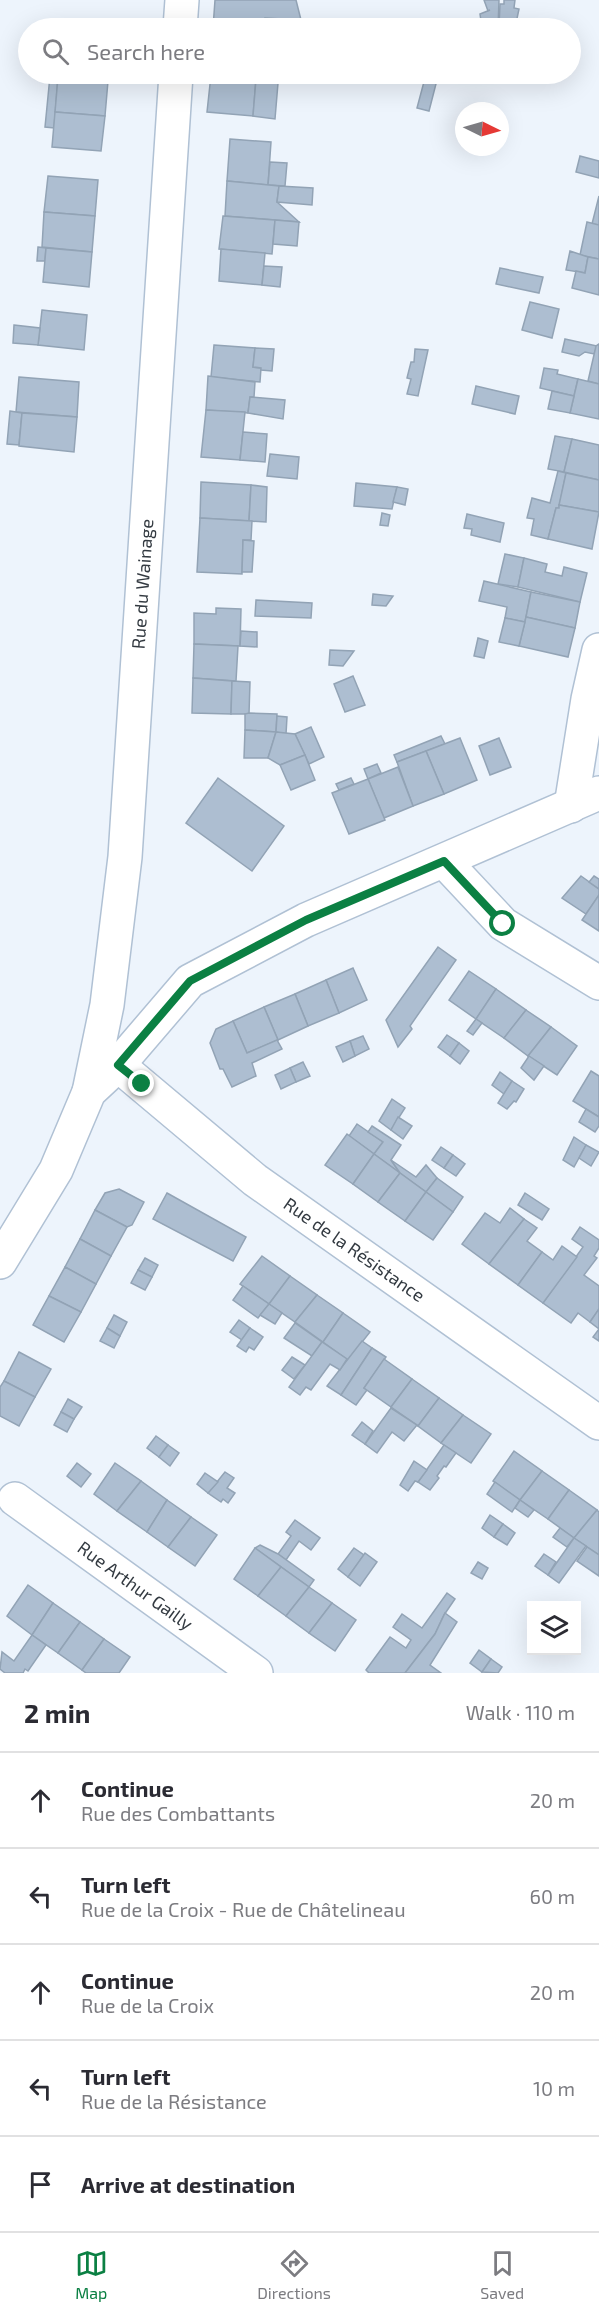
<!DOCTYPE html>
<meta charset="utf-8">
<style>
:root{--surface:#fff;--page:#f7f7f7;--text:#2b2b33;--muted:#7c7c81;--line:#e1e1e2;--accent:#0b8043}
body{margin:0;font-family:"Exo 2",sans-serif;background:var(--page);color:var(--text)}
.controls{position:absolute;right:18px;bottom:18px;display:grid;overflow:hidden;border-radius:0px;box-shadow:0 6px 24px #0002}
.controls button{width:54px;height:54px;display:grid;place-items:center;padding:0;border:0;border-bottom:2px solid var(--line);background:var(--surface);color:var(--text);font:30px sans-serif}
.compass{position:absolute;left:455px;top:102px;width:54px;height:54px;border-radius:50%;background:var(--surface);box-shadow:0 6px 24px #0002;rotate:95deg}
.stop{position:absolute;width:18px;height:18px;margin:-14px;border:4px solid #0b8043;border-radius:50%;background:#fff}
.stop.end{background:#0b8043;border-color:#fff;box-shadow:0 2px 6px #0008}
.list{margin:0;padding:0;list-style:none}
h2{display:flex;justify-content:space-between;align-items:center;height:78px;margin:0;padding:0 24px;font-size:26px}
h2 small{font-size:20px;font-weight:400;color:var(--muted)}
.list li{display:grid;grid-template-columns:39px 1fr auto;gap:18px;align-items:center;box-sizing:border-box;height:96px;padding:0 24px;border-top:2px solid var(--line)}
.list b{display:block;font-size:22px;white-space:nowrap}
.list p{margin:0;font-size:20px;white-space:nowrap;color:var(--muted)}
.list em{font-size:20px;font-style:normal;color:var(--muted)}
.icon{flex:none;width:33px;height:33px;fill:none;stroke:currentColor;stroke-width:2;stroke-linecap:round;stroke-linejoin:round}
.map{position:relative;flex:none;width:599px;height:1673px;overflow:hidden}
.search{position:absolute;background:var(--surface);box-shadow:0 6px 24px #0002;left:18px;right:18px;top:18px;height:66px;display:flex;align-items:center;gap:15px;box-sizing:border-box;padding:0 21px;border-radius:33px;color:var(--muted);font-size:22px}
.sheet{height:558px;background:var(--surface)}
nav{display:flex;justify-content:space-around;align-items:center;box-sizing:border-box;height:84px;border-top:2px solid var(--line);background:var(--surface);font-size:16px;color:var(--muted)}
nav a{display:grid;justify-items:center;gap:3px}
nav .on{color:var(--accent)}
.map>svg:first-child{display:block}
.building{fill:#adbed1;stroke:#92a3b5;stroke-width:1.5}
.lines{fill:none;stroke-linecap:round;stroke-linejoin:round}
.street-casing{stroke:#b0c1d4;stroke-width:36}
.secondary-casing{stroke:#b0c1d4;stroke-width:36}
.street{stroke:#fff;stroke-width:33}
.secondary{stroke:#fff;stroke-width:33}
.route{stroke:#0b8043;stroke-width:8}
.labels{text-anchor:middle;stroke-width:4.5;stroke-linejoin:round;paint-order:stroke}
.street-label{font-size:18px;fill:#333a41;stroke:#fff}
</style>
<div class="map">
<svg width="599" height="1673" viewBox="0 0 599 1673">
<rect width="100%" height="100%" fill="#edf4fc"/>
<g class="building">
<polygon points="215,0 296,0 301,20 265,18 265,28 213,28"/>
<polygon points="484,0 499,0 498,28 482,28 480,14 490,10 488,11"/>
<polygon points="504,0 515,0 514,8 519,9 515,28 499,26 500,4 504,4"/>
<polygon points="45,74 111,74 110,81 45,75"/>
<polygon points="211,74 257,74 256,79"/>
<polygon points="257,74 297,74 299,77 288,81 256,79"/>
<polygon points="211,75 256,79 253,116 207,112"/>
<polygon points="50,76 58,77 54,128 45,127"/>
<polygon points="438,76 429,111 417,108 425,78"/>
<polygon points="58,77 108,81 105,116 55,112"/>
<polygon points="256,79 278,83 275,119 253,116"/>
<polygon points="55,112 105,116 101,151 52,147"/>
<polygon points="230,139 271,142 268,185 227,181"/>
<polygon points="580,156 599,161 599,178 576,172"/>
<polygon points="270,162 287,163 285,186 268,185"/>
<polygon points="48,176 98,180 95,216 44,212"/>
<polygon points="227,181 279,186 277,202 299,222 225,216"/>
<polygon points="279,186 313,188 312,205 277,202"/>
<polygon points="599,196 599,225 592,224"/>
<polygon points="44,212 95,216 92,252 42,247"/>
<polygon points="223,216 275,220 272,254 219,249"/>
<polygon points="275,220 299,222 297,246 273,244"/>
<polygon points="587,222 599,225 599,259 580,255"/>
<polygon points="38,247 46,248 45,261 37,261"/>
<polygon points="46,248 92,252 89,287 43,282"/>
<polygon points="221,249 265,253 262,285 219,281"/>
<polygon points="570,251 588,257 585,273 566,270"/>
<polygon points="588,257 599,259 599,295 572,288 576,271 585,273"/>
<polygon points="264,266 282,267 280,287 262,285"/>
<polygon points="500,268 543,277 539,293 496,284"/>
<polygon points="530,302 559,309 552,338 522,330"/>
<polygon points="42,310 87,315 84,350 38,345"/>
<polygon points="14,325 40,328 38,345 13,343"/>
<polygon points="565,339 597,346 594,354 585,352 579,356 562,352"/>
<polygon points="599,344 599,384 588,381 596,346"/>
<polygon points="214,345 255,348 253,367 261,368 260,382 211,377"/>
<polygon points="255,348 274,349 272,371 261,370 261,368 253,367"/>
<polygon points="415,349 428,350 418,396 407,394 411,379 407,378 411,362 414,362"/>
<polygon points="544,368 558,370 557,374 578,379 574,396 540,388"/>
<polygon points="208,376 255,382 254,397 250,397 248,413 206,410"/>
<polygon points="19,377 79,382 77,417 16,412"/>
<polygon points="578,379 599,384 599,419 570,413"/>
<polygon points="476,386 519,396 515,414 472,404"/>
<polygon points="552,391 574,396 570,413 548,409"/>
<polygon points="250,397 285,400 283,419 248,413"/>
<polygon points="206,410 245,412 240,460 201,457"/>
<polygon points="10,411 22,413 19,445 7,444"/>
<polygon points="22,413 77,417 74,452 19,446"/>
<polygon points="243,432 267,434 265,462 240,460"/>
<polygon points="555,436 572,439 564,472 548,469"/>
<polygon points="572,439 599,445 599,480 564,472"/>
<polygon points="270,454 299,457 297,479 267,476"/>
<polygon points="558,471 566,473 559,508 556,508 548,539 531,535 534,519 527,518 532,498 550,503"/>
<polygon points="566,473 599,480 599,512 559,505"/>
<polygon points="201,482 251,485 249,521 200,518"/>
<polygon points="356,483 397,487 392,509 354,506"/>
<polygon points="251,485 267,487 266,522 249,521"/>
<polygon points="397,487 408,489 405,505 393,502"/>
<polygon points="559,505 599,512 592,549 548,539 556,508 559,508"/>
<polygon points="382,513 390,515 388,526 380,525"/>
<polygon points="467,514 504,523 500,542 471,535 472,529 464,528"/>
<polygon points="200,518 252,521 251,540 243,540 242,574 197,572"/>
<polygon points="243,540 254,541 252,572 242,572"/>
<polygon points="505,554 524,558 518,587 498,584"/>
<polygon points="524,558 547,564 545,572 562,576 564,567 587,573 580,602 518,587"/>
<polygon points="484,581 531,592 525,622 505,618 507,607 479,601"/>
<polygon points="531,592 580,602 575,628 526,617"/>
<polygon points="373,594 393,596 386,606 372,605"/>
<polygon points="256,600 312,603 311,618 255,616"/>
<polygon points="216,608 241,609 240,646 194,644 194,613 216,614"/>
<polygon points="526,617 575,628 568,657 519,646"/>
<polygon points="505,618 525,622 519,646 499,642"/>
<polygon points="241,631 257,632 257,647 240,646"/>
<polygon points="478,638 488,641 484,658 474,656"/>
<polygon points="194,644 238,646 236,681 193,678"/>
<polygon points="330,650 354,651 343,666 329,665"/>
<polygon points="353,676 365,705 345,712 334,684"/>
<polygon points="193,678 232,681 231,714 192,713"/>
<polygon points="232,681 250,682 249,714 231,714"/>
<polygon points="249,713 277,714 276,732 245,730 245,714"/>
<polygon points="277,716 287,717 286,734 276,732"/>
<polygon points="311,727 324,757 309,764 295,734"/>
<polygon points="245,730 276,732 268,758 244,758"/>
<polygon points="276,732 295,734 305,755 280,765 268,758"/>
<polygon points="441,736 445,744 397,762 394,755"/>
<polygon points="460,738 477,780 444,794 426,751"/>
<polygon points="499,738 511,767 490,775 479,746"/>
<polygon points="426,751 444,794 413,806 397,762"/>
<polygon points="305,755 315,780 291,790 280,765"/>
<polygon points="377,764 381,773 368,779 364,769"/>
<polygon points="398,767 413,806 384,818 368,779"/>
<polygon points="218,778 284,826 252,871 186,823"/>
<polygon points="351,778 354,784 339,790 336,784"/>
<polygon points="368,779 385,820 349,834 332,793"/>
<polygon points="581,876 599,889 599,895 586,914 562,898"/>
<polygon points="594,876 599,879 599,889 589,882"/>
<polygon points="599,895 599,931 582,920"/>
<polygon points="438,947 456,960 410,1026 412,1029 398,1047 386,1020"/>
<polygon points="353,968 367,1000 339,1013 326,980"/>
<polygon points="469,971 496,989 476,1019 449,1000"/>
<polygon points="326,980 339,1013 308,1026 295,994"/>
<polygon points="496,989 526,1010 504,1038 476,1019"/>
<polygon points="295,994 308,1026 278,1040 264,1007"/>
<polygon points="264,1007 278,1040 247,1053 233,1021"/>
<polygon points="526,1010 551,1027 528,1056 504,1038"/>
<polygon points="476,1019 482,1023 473,1035 467,1031"/>
<polygon points="233,1021 247,1053 277,1040 282,1049 252,1063 256,1076 232,1087 223,1069 220,1069 210,1043 216,1029"/>
<polygon points="551,1027 577,1046 557,1075 528,1056"/>
<polygon points="447,1035 459,1043 450,1056 438,1047"/>
<polygon points="363,1036 369,1049 355,1056 350,1041"/>
<polygon points="350,1041 355,1056 343,1062 336,1047"/>
<polygon points="459,1043 469,1051 460,1064 450,1056"/>
<polygon points="529,1056 544,1066 534,1080 521,1068"/>
<polygon points="303,1062 310,1076 296,1082 290,1068"/>
<polygon points="290,1068 296,1082 281,1089 275,1075"/>
<polygon points="591,1071 599,1076 599,1117 573,1101"/>
<polygon points="500,1072 512,1081 504,1094 492,1085"/>
<polygon points="512,1081 524,1089 516,1102 514,1101 507,1109 498,1103"/>
<polygon points="392,1099 405,1108 391,1130 379,1121"/>
<polygon points="586,1109 599,1117 599,1126 595,1132 579,1122"/>
<polygon points="398,1117 412,1126 403,1139 391,1130"/>
<polygon points="357,1124 383,1142 374,1154 349,1136"/>
<polygon points="372,1126 401,1145 391,1160 400,1173 374,1154 383,1142 368,1132"/>
<polygon points="347,1134 374,1154 353,1184 325,1165"/>
<polygon points="574,1137 586,1145 574,1167 563,1160"/>
<polygon points="586,1145 599,1152 591,1166 579,1158"/>
<polygon points="441,1147 453,1155 444,1168 432,1160"/>
<polygon points="374,1154 400,1173 378,1202 353,1184"/>
<polygon points="453,1155 465,1164 456,1176 444,1168"/>
<polygon points="391,1160 416,1177 426,1165 437,1178 426,1192 400,1173"/>
<polygon points="400,1173 426,1192 405,1221 378,1202"/>
<polygon points="437,1178 463,1197 453,1212 426,1192"/>
<polygon points="119,1189 144,1202 132,1225 127,1227 95,1210 105,1193"/>
<polygon points="426,1192 453,1212 433,1240 405,1221"/>
<polygon points="167,1193 246,1237 233,1261 153,1219"/>
<polygon points="525,1193 549,1209 542,1220 518,1205"/>
<polygon points="510,1208 524,1219 489,1264 462,1244 485,1213 500,1223"/>
<polygon points="95,1210 127,1227 111,1256 80,1239"/>
<polygon points="524,1219 537,1228 527,1241 542,1252 518,1285 489,1264"/>
<polygon points="580,1227 599,1240 599,1248 594,1256 597,1258 584,1275 599,1286 599,1309 590,1322 578,1313 571,1323 543,1303 583,1247 572,1239"/>
<polygon points="80,1239 111,1256 96,1284 65,1267"/>
<polygon points="562,1246 577,1257 543,1303 518,1285 542,1252 553,1260"/>
<polygon points="262,1256 290,1276 269,1304 240,1284"/>
<polygon points="145,1258 158,1265 152,1277 138,1270"/>
<polygon points="65,1267 96,1284 81,1312 49,1296"/>
<polygon points="138,1270 152,1277 145,1290 131,1283"/>
<polygon points="290,1276 317,1295 295,1322 269,1304"/>
<polygon points="243,1286 269,1304 258,1318 233,1300"/>
<polygon points="317,1295 343,1313 323,1342 295,1322"/>
<polygon points="49,1296 81,1312 64,1342 33,1325"/>
<polygon points="269,1304 282,1313 275,1324 260,1315"/>
<polygon points="599,1309 599,1341 593,1337 599,1329 590,1322"/>
<polygon points="343,1313 370,1332 348,1360 323,1342"/>
<polygon points="114,1315 127,1322 120,1336 107,1328"/>
<polygon points="239,1320 250,1328 242,1340 230,1332"/>
<polygon points="295,1323 322,1342 312,1356 284,1338"/>
<polygon points="107,1328 120,1336 114,1348 100,1341"/>
<polygon points="250,1328 263,1337 254,1350 249,1347 246,1352 237,1346"/>
<polygon points="362,1341 372,1348 341,1395 327,1386"/>
<polygon points="322,1342 347,1359 340,1370 330,1364 311,1390 306,1387 300,1395 289,1387"/>
<polygon points="372,1348 386,1357 364,1388 367,1390 356,1405 341,1395"/>
<polygon points="19,1352 51,1369 35,1397 4,1381"/>
<polygon points="292,1357 305,1365 294,1379 282,1370"/>
<polygon points="384,1359 412,1379 391,1407 364,1388"/>
<polygon points="412,1379 439,1398 418,1426 391,1407"/>
<polygon points="4,1381 35,1397 19,1426 0,1416 0,1387"/>
<polygon points="439,1398 463,1415 441,1443 418,1426"/>
<polygon points="68,1399 82,1407 74,1419 61,1412"/>
<polygon points="391,1408 417,1425 404,1441 392,1432 377,1453 365,1444"/>
<polygon points="61,1412 74,1419 67,1432 54,1425"/>
<polygon points="463,1415 491,1434 471,1463 441,1443"/>
<polygon points="362,1422 373,1431 365,1444 352,1435"/>
<polygon points="156,1436 168,1445 159,1457 147,1448"/>
<polygon points="168,1445 179,1453 170,1466 159,1457"/>
<polygon points="444,1445 456,1453 446,1467 444,1466 437,1476 439,1478 430,1490 418,1482"/>
<polygon points="514,1451 542,1471 520,1500 493,1481"/>
<polygon points="414,1461 427,1470 418,1482 415,1481 408,1491 400,1485"/>
<polygon points="77,1463 91,1474 81,1487 67,1476"/>
<polygon points="115,1463 141,1481 117,1511 94,1494"/>
<polygon points="542,1471 569,1490 548,1519 520,1500"/>
<polygon points="225,1472 234,1478 227,1488 235,1493 228,1503 223,1499 221,1502 208,1493"/>
<polygon points="205,1473 218,1482 208,1493 197,1484"/>
<polygon points="141,1481 167,1500 147,1532 117,1511"/>
<polygon points="495,1482 520,1500 512,1512 487,1494"/>
<polygon points="569,1490 597,1510 574,1538 548,1519"/>
<polygon points="167,1500 191,1517 168,1547 147,1532"/>
<polygon points="520,1500 534,1510 528,1517 515,1508"/>
<polygon points="597,1510 599,1512 599,1555 574,1538"/>
<polygon points="490,1515 503,1524 494,1537 482,1528"/>
<polygon points="191,1517 217,1535 195,1566 168,1547"/>
<polygon points="295,1520 320,1538 311,1550 299,1541 286,1560 278,1554 291,1536 286,1532"/>
<polygon points="503,1524 515,1533 507,1545 494,1537"/>
<polygon points="560,1528 574,1538 567,1547 553,1537"/>
<polygon points="574,1538 586,1546 559,1583 548,1575"/>
<polygon points="260,1545 278,1554 314,1580 309,1587 255,1548"/>
<polygon points="587,1547 599,1555 599,1576 577,1561"/>
<polygon points="255,1548 281,1567 258,1596 234,1579"/>
<polygon points="354,1548 364,1555 348,1577 338,1569"/>
<polygon points="365,1553 377,1562 360,1586 348,1577"/>
<polygon points="544,1554 556,1562 548,1575 535,1566"/>
<polygon points="478,1562 488,1568 482,1579 471,1573"/>
<polygon points="281,1567 309,1587 286,1616 258,1596"/>
<polygon points="28,1585 53,1603 32,1635 7,1616"/>
<polygon points="309,1587 332,1603 309,1633 286,1616"/>
<polygon points="447,1593 455,1599 444,1615 435,1634 405,1673 369,1673 366,1670 390,1637 406,1648 411,1640 393,1627 402,1614 422,1628"/>
<polygon points="53,1603 80,1622 58,1653 32,1635"/>
<polygon points="332,1603 356,1620 335,1651 309,1633"/>
<polygon points="445,1613 457,1622 430,1665 441,1673 405,1673 435,1634"/>
<polygon points="80,1622 104,1639 82,1670 58,1653"/>
<polygon points="32,1635 46,1645 28,1671 25,1669 23,1673 5,1673 0,1669 2,1652 14,1661"/>
<polygon points="104,1639 130,1657 119,1673 86,1673 82,1670"/>
<polygon points="479,1650 491,1659 482,1672 470,1663"/>
<polygon points="491,1659 502,1667 498,1673 482,1672"/>
</g>
<g class="lines">
<g class="street-casing">
<g id="street">
<polyline points="571,806 588,699 599,650"/>
<polyline points="444,861 503,924 599,983"/>
<polyline points="118,1065 255,1180 599,1423"/>
<polyline points="15,1499 256,1673"/>
</g>
</g>
<g class="secondary-casing">
<g id="secondary">
<polyline points="180,28 182,0"/>
<polyline points="89,1092 107,1005 125,857 176,74"/>
<polyline points="0,1262 56,1170 89,1092 118,1065 190,981 306,920 599,793"/>
</g>
</g>
<use href="#street" class="street"/>
<use href="#secondary" class="secondary"/>
</g>
<g class="lines">
<polyline class="route" points="142,1084 118,1065 190,981 306,920 444,861 503,924"/>
</g>
<g class="labels">
<g class="street-label">
<text transform="translate(143 584) rotate(-86)" y="6">Rue du Wainage</text>
<text transform="translate(354 1250) rotate(35)" y="6">Rue de la Résistance</text>
<text transform="translate(135 1586) rotate(36)" y="6">Rue Arthur Gailly</text>
</g>
</g>
</svg>
<div class="controls">
<button><svg class="icon" aria-label="layers" viewBox="0 0 24 24"><path d="M12 4l9 5-9 5-9-5zM3 14l9 5 9-5"/></svg></button>
</div>
<svg class="compass" viewBox="-18 -18 36 36"><path d="M0-13l5 13h-10z" fill="#e53935"/><path d="M0 13l5-13h-10z" fill="#7c7c81"/></svg>
<div class="stop" style="left:503px;top:924px"></div>
<div class="stop end" style="left:142px;top:1084px"></div>
<div class="search"><svg class="icon" aria-label="search" viewBox="0 0 24 24"><circle cx="10" cy="10" r="6"/><path d="M15 15l6 6"/></svg>Search here</div>
</div>
<section class="sheet">
<h2>2 min<small>Walk · 110 m</small></h2>
<ul class="list">
<li><svg class="icon" aria-label="ahead" viewBox="0 0 24 24"><path d="M12 20V5M6 11l6-6 6 6"/></svg><div><b>Continue</b><p>Rue des Combattants</p></div><em>20 m</em></li>
<li><svg class="icon" aria-label="left" viewBox="0 0 24 24"><path d="M17 20v-9H6M10 6l-5 5 5 5"/></svg><div><b>Turn left</b><p>Rue de la Croix - Rue de Châtelineau</p></div><em>60 m</em></li>
<li><svg class="icon" aria-label="ahead" viewBox="0 0 24 24"><path d="M12 20V5M6 11l6-6 6 6"/></svg><div><b>Continue</b><p>Rue de la Croix</p></div><em>20 m</em></li>
<li><svg class="icon" aria-label="left" viewBox="0 0 24 24"><path d="M17 20v-9H6M10 6l-5 5 5 5"/></svg><div><b>Turn left</b><p>Rue de la Résistance</p></div><em>10 m</em></li>
<li><svg class="icon" aria-label="arrive" viewBox="0 0 24 24"><path d="M6 21V4h12l-3 4 3 4H6"/></svg><div><b>Arrive at destination</b></div></li>
</ul>
</section>
<nav>
<a class="on"><svg class="icon" aria-label="map" viewBox="0 0 24 24"><path d="M3 6l6-2 6 2 6-2v14l-6 2-6-2-6 2zM9 4v14M15 6v14"/></svg>Map</a>
<a><svg class="icon" aria-label="directions" viewBox="0 0 24 24"><path d="M12 3l9 9-9 9-9-9zM9 14v-3h6M13 9l2 2-2 2"/></svg>Directions</a>
<a><svg class="icon" aria-label="saved" viewBox="0 0 24 24"><path d="M7 4h10v16l-5-4-5 4z"/></svg>Saved</a>
</nav>
